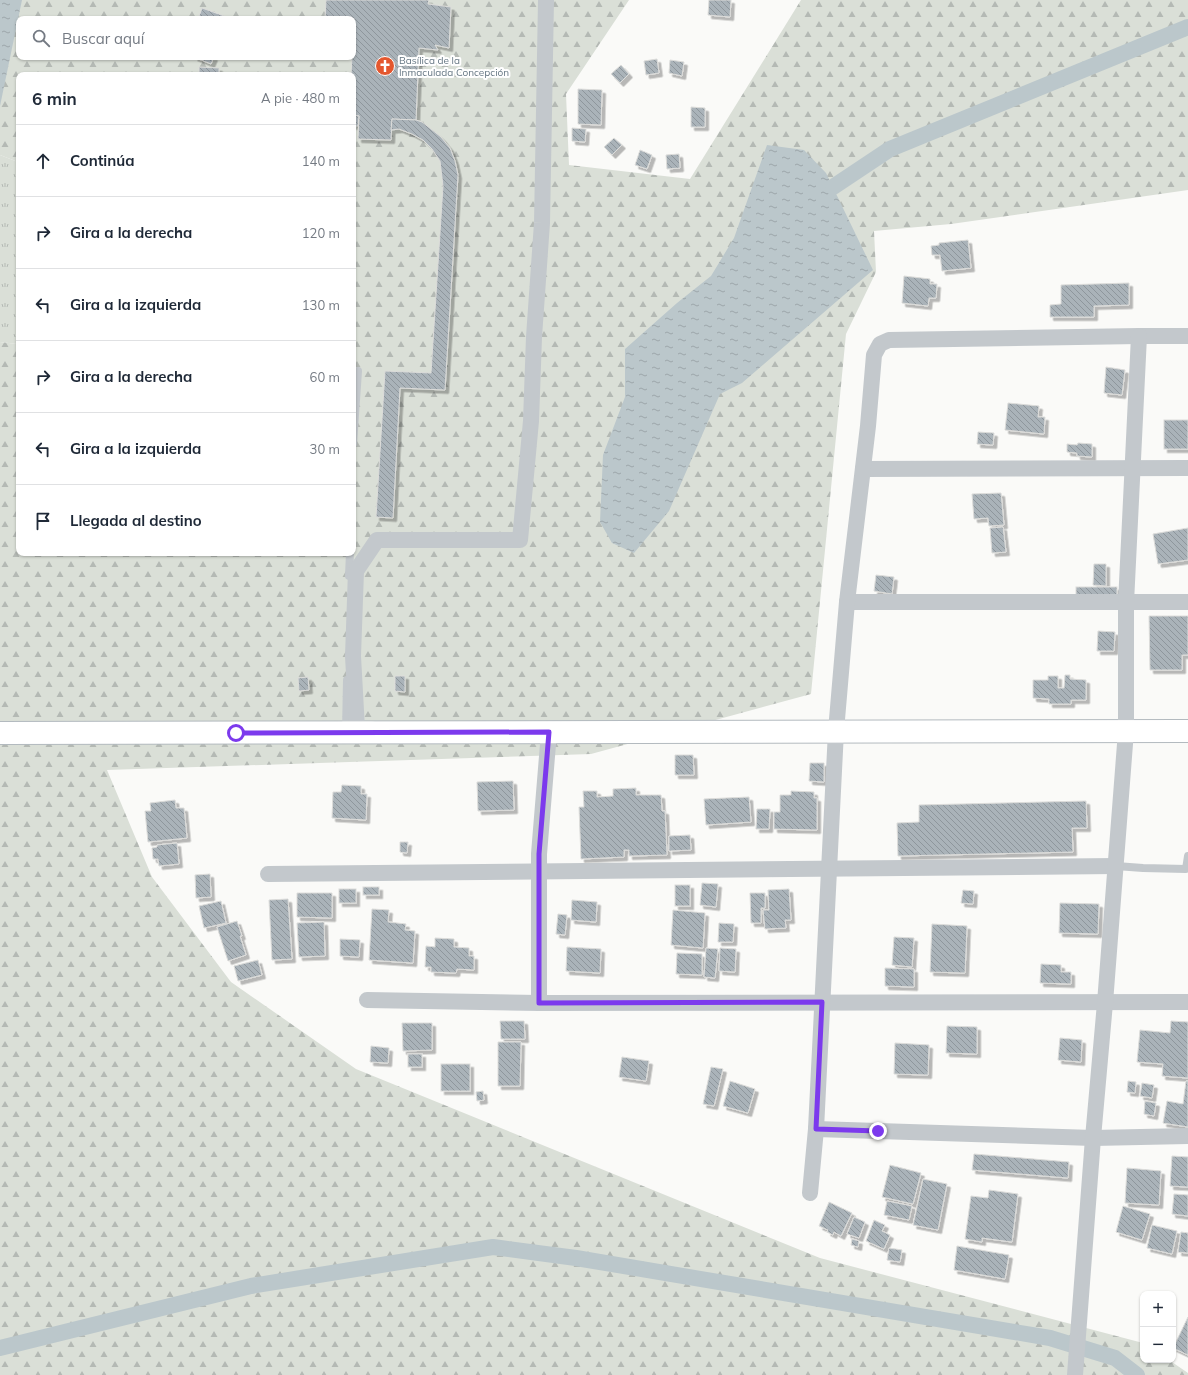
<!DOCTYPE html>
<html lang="es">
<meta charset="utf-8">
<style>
:root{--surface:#fff;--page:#f2f2f3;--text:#1f2937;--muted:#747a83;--line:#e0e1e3}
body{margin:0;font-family:Mulish,sans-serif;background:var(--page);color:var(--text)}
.controls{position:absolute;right:12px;bottom:12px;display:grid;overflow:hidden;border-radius:8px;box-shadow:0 1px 3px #0004}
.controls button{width:36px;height:36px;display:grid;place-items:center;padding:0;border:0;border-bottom:1px solid var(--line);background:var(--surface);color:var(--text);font:20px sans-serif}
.stop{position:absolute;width:12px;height:12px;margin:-9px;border:3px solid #7c3aed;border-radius:50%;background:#fff}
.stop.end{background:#7c3aed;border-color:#fff;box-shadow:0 1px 4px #0008}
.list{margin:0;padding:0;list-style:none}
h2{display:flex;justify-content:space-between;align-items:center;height:52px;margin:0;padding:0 16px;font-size:17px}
h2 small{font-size:13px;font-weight:400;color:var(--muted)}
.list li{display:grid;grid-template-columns:26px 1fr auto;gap:12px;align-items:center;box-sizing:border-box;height:72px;padding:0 16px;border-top:1px solid var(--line)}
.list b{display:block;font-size:15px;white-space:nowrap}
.list em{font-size:13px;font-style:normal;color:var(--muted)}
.icon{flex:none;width:22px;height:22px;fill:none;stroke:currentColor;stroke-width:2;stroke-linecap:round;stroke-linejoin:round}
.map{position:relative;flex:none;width:1188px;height:1375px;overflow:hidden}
.search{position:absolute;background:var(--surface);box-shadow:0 1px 3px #0004;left:16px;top:16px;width:340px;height:44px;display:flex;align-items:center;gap:10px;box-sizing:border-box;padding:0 14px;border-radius:8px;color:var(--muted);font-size:15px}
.panel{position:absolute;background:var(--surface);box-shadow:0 1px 3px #0004;left:16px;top:72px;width:340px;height:484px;border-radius:8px}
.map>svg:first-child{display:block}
.grass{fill:url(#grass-tufts)}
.forest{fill:url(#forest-firs);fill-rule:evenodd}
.water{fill:url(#water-ripples)}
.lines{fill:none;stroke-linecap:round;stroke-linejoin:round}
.canal{stroke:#bbc7cb;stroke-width:16}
.building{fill:url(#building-back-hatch);stroke:#dcdcda;filter:url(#shadow)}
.secondary-casing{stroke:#b3babf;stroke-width:24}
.lane{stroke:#c3c8cc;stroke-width:8}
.street{stroke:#c3c8cc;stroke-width:16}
.secondary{stroke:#fff;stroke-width:22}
.route{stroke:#7c3aed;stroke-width:5}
.labels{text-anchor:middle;stroke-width:4;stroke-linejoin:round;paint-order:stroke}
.poi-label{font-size:10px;fill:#657683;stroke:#fff;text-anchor:start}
</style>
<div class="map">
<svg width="1188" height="1375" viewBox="0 0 1188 1375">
<defs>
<pattern id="grass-tufts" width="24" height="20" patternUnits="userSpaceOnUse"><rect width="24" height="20" fill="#dadfd7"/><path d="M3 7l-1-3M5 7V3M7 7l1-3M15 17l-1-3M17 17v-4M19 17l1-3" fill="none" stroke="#b4b9b4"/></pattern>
<pattern id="forest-firs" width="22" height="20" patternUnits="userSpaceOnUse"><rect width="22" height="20" fill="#dadfd7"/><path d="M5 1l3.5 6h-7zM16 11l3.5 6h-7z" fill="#b4b9b4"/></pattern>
<pattern id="water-ripples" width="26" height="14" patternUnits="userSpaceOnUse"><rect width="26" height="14" fill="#bbc7cb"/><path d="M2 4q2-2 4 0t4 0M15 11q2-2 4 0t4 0" fill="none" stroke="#9ca6aa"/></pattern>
<pattern id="building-back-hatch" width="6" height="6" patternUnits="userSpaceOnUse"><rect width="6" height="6" fill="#aab3b9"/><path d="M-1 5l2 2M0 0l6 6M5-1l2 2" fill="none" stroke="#8e969c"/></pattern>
<filter id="shadow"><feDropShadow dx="3.5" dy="3.5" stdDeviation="0" flood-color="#0004"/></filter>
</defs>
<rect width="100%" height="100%" fill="#fafaf8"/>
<polygon class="grass" points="0,155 18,162 17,344 0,342"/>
<path class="forest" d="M 0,0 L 629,0 L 566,94 L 569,165 L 690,179 L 801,0 L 1188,0 L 1188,190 L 951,224 L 874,231 L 876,272 L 846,334 L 811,694 L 591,754 L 107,770 L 152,877 L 231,982 L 356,1069 L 820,1258 L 1143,1343 L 1143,1360 L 1169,1360 L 1188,1373 L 1188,1375 L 0,1375 L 0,342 L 17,344 L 18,162 L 0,155 ZM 19,19 L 353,19 L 353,57 L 19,57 ZM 19,75 L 353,75 L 353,553 L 19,553 Z"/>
<g class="water">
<polygon points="0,0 22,0 0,106"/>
<polygon points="767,145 804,150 826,173 873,270 742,383 720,394 669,511 634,553 612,543 600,522 603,455 625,397 625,349 677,303 711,276 734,238"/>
</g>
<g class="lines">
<g class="canal">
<polyline points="833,187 890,149 1188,27"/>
<polyline points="0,1348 251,1286 493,1247 576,1258 1050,1338 1115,1358 1137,1375"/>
</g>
</g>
<g class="building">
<polygon points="326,0 429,0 428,4 451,7 449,48 435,45 438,50 419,48 416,120 392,119 391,140 358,139 359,116 353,115 353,75 351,75 352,57 353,57 353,19 325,19"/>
<polygon points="709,0 731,0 730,17 708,15"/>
<polygon points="202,8 227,17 226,19 198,19"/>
<polygon points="194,57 214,57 211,64"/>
<polygon points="657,59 659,73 646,75 644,61"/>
<polygon points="670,60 684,62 682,76 669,73"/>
<polygon points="621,65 629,74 620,83 611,74"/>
<polygon points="199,67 219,68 219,75 199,75"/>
<polygon points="578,89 602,90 601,125 578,124"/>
<polygon points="691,107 705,108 705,127 691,127"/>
<polygon points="353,115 359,116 358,126 353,126"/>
<polygon points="392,119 416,120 422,122 431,129 441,137 450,148 455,161 458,175 445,390 400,388 393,518 376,517 385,371 431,373 443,186 440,161 432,149 423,140 412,134 399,129 391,130"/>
<polygon points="572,128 586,129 585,142 572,141"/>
<polygon points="614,138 622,145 612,155 604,147"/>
<polygon points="640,150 652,155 647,169 635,165"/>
<polygon points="679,154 680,168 667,169 666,155"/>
<polygon points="968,240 971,268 942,271 940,255 932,255 931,246 939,245 939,243"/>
<polygon points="904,276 930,279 930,284 937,284 936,298 929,298 928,306 902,303"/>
<polygon points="1129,283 1129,305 1094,306 1094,317 1050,317 1050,305 1061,304 1061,285"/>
<polygon points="1106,367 1125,370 1122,395 1104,393"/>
<polygon points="1008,403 1039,406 1038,417 1045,417 1044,434 1005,430"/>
<rect x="1164" y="420" width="24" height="29"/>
<polygon points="978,432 994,433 993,445 977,444"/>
<polygon points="1078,443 1092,444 1092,457 1077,456 1077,453 1067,452 1067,444 1077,445"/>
<polygon points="1001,493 1004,525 989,526 988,518 974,519 972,494"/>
<polygon points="1003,527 1006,552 992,553 990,528"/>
<polygon points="1188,528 1188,560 1158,564 1153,534"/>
<polygon points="1094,564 1106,564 1106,586 1093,585"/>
<polygon points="876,575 894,577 892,594 874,591"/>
<rect x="1076" y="587" width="41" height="15"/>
<polygon points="1149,616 1188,616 1188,655 1182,655 1182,670 1150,670"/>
<polygon points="1098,631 1115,632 1114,651 1097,651"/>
<polygon points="1065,675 1070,675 1070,679 1086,680 1086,700 1071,700 1071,704 1049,704 1049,699 1033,698 1033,680 1048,680 1048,676 1058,676 1058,688 1064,688"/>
<polygon points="395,676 405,676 405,692 395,691"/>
<polygon points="308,677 309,690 299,691 298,678"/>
<polygon points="675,755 693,755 694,775 675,775"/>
<polygon points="810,763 824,763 824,782 809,781"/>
<polygon points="513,781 514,810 478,811 477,782"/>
<polygon points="342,785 361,786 361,794 367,794 366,820 332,818 333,792 341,792"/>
<polygon points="636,788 636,795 661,795 662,811 665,811 667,855 629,856 629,850 624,850 624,857 581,859 579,807 584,807 583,791 597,791 597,797 613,796 613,789"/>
<polygon points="791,791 814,792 814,798 817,798 817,830 774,829 774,812 780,812 780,795 791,795"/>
<polygon points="749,797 751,822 706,825 704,799"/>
<polygon points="175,800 176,808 184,808 187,838 148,842 145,811 151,811 150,803"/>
<polygon points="1086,801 1087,828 1072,828 1073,852 898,856 897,823 919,822 919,805"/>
<polygon points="757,809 770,809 769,829 756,829"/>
<polygon points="690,835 691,850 669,851 669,836"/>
<polygon points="400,842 408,842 407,853 400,852"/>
<polygon points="177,843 179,864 159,866 158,859 153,859 152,848 157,847 157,845"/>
<polygon points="210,874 211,897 196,898 195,875"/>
<polygon points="702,883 718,884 716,907 700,905"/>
<rect x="675" y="885" width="15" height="21"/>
<rect x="363" y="887" width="16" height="8"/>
<rect x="339" y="889" width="17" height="14"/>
<polygon points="789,889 791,920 785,920 786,928 765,929 763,910 769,910 768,890"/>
<polygon points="963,890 974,891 973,904 961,903"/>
<polygon points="297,893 332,893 332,918 297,917"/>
<polygon points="750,893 765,893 765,908 761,908 761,923 751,923"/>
<polygon points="288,899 292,959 272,960 269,900"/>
<polygon points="572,900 597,902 596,922 571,920"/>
<polygon points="221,901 226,923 204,928 199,906"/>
<polygon points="1060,903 1099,904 1098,934 1059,933"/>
<polygon points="372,909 389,910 388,922 406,924 405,930 415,931 413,963 369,960"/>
<polygon points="673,910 705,913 703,948 671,945"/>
<polygon points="558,914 567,915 565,935 556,934"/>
<polygon points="237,921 242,936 240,936 246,955 228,961 217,927"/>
<polygon points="324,922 325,956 299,957 297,923"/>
<polygon points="719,923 734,924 733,942 718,942"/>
<polygon points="932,924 967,926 965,973 930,972"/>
<polygon points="894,937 914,938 912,967 892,965"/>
<polygon points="435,938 454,939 454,947 469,948 469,956 474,956 474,970 457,969 456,973 431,972 431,967 425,967 426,946 435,947"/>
<polygon points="340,939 360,940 359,957 340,956"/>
<polygon points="567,947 601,949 600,973 566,971"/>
<polygon points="706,948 718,949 715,978 704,977"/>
<polygon points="720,948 736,949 735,972 719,971"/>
<polygon points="677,953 702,954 702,975 676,974"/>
<polygon points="258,960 262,975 238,981 234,966"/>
<polygon points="1041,964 1061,965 1061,972 1071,972 1071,984 1040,983"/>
<polygon points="885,968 914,969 914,987 885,986"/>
<polygon points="500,1021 524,1021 525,1039 501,1039"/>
<polygon points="1171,1021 1188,1022 1188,1078 1162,1076 1163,1064 1137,1062 1140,1030 1170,1033"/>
<polygon points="402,1023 432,1023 432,1050 403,1051"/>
<polygon points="947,1026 977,1027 977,1054 946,1053"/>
<polygon points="1060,1038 1082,1040 1081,1062 1058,1060"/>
<polygon points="498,1042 521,1042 520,1086 498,1086"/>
<polygon points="895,1043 929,1045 928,1075 894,1074"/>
<polygon points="371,1046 389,1048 388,1063 370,1062"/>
<rect x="408" y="1054" width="14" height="13"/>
<polygon points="622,1057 649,1061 646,1081 619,1077"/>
<rect x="441" y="1064" width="29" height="27"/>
<polygon points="711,1067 723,1069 714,1106 703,1104"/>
<polygon points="730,1081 755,1089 748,1113 723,1106"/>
<polygon points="1128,1081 1136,1082 1135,1093 1127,1092"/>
<polygon points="1186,1081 1188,1081 1188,1127 1163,1123 1167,1101 1183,1104"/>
<polygon points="1142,1083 1154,1085 1152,1098 1140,1096"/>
<polygon points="483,1091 484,1100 477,1101 476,1092"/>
<polygon points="1145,1101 1156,1103 1154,1116 1144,1114"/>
<polygon points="974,1154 1069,1162 1068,1178 972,1170"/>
<polygon points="1172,1156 1188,1157 1188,1187 1170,1186"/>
<polygon points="890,1165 921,1173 913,1204 882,1197"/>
<polygon points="1127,1168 1161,1171 1159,1205 1125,1203"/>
<polygon points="923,1179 947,1184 938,1230 913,1225"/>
<polygon points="989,1190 1018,1194 1012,1242 982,1238 982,1242 965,1239 971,1196 988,1198"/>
<polygon points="1174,1194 1188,1195 1188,1216 1172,1214"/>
<polygon points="887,1201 912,1206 909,1220 884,1215"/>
<polygon points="829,1202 852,1213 841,1236 834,1232 833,1235 827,1232 828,1230 819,1226"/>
<polygon points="1123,1206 1150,1214 1142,1240 1116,1232"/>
<polygon points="854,1217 865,1222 859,1238 847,1234"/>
<polygon points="874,1220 885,1225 882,1231 890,1235 884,1249 866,1241"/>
<polygon points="1152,1225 1177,1231 1172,1254 1147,1248"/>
<polygon points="1181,1232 1188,1233 1188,1253 1178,1252"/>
<polygon points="852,1239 859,1241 858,1247 851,1245"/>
<polygon points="957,1246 1009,1255 1005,1279 954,1270"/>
<polygon points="889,1248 902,1250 900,1262 887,1260"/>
<polygon points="1188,1317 1188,1355 1173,1348"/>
</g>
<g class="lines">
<g class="secondary-casing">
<polyline id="secondary" points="0,733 1188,731"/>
</g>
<g class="lane">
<polyline points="353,444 358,371"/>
<polyline points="349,576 350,553"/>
<polyline points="346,732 347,680"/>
<polyline points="1116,866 1143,868 1186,869 1188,856"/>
</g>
<g class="street">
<polyline points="863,469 1188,468"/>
<polyline points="847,602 1188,602"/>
<polyline points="371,729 357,729 353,656 356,571 377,540 520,540 531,421 534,337 542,223 546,0"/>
<polyline points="268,874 1116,866"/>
<polyline points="367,1000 539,1003 1188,1002"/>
<polyline points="539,1003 539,854 549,732"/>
<polyline points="816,1129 1093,1138 1188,1136"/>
<polyline points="810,1193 816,1129 836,731 847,602 868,426 874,355 880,344 889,340 1139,336 1188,336"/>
<polyline points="1075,1375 1093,1138 1105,1003 1126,731 1126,603 1139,336"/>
</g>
<use href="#secondary" class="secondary"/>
</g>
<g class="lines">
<polyline class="route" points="236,733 549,732 539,854 539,1003 822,1002 816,1129 878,1131"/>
</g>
<defs>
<g id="church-disc" transform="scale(1)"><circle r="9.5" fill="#e4572e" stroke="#fff"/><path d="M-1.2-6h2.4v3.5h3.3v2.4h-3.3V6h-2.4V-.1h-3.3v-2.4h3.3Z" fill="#fff"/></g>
</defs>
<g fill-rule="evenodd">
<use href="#church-disc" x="385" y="66"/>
</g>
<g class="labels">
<g class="poi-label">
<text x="399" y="64">Basílica de la<tspan x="399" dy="12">Inmaculada Concepción</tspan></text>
</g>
</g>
</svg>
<div class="controls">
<button>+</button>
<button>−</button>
</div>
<div class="stop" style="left:236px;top:733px"></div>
<div class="stop end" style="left:878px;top:1131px"></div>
<div class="search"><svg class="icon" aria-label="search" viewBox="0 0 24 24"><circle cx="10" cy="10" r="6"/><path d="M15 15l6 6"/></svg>Buscar aquí</div>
<section class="panel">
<h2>6 min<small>A pie · 480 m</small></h2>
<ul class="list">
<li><svg class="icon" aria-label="ahead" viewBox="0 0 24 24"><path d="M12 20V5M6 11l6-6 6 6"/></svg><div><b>Continúa</b></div><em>140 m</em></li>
<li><svg class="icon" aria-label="right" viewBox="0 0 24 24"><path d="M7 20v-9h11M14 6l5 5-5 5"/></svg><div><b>Gira a la derecha</b></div><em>120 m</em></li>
<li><svg class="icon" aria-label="left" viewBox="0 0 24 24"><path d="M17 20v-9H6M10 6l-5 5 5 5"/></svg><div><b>Gira a la izquierda</b></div><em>130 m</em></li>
<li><svg class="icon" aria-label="right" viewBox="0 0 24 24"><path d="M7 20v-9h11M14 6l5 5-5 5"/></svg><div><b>Gira a la derecha</b></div><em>60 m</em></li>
<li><svg class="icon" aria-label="left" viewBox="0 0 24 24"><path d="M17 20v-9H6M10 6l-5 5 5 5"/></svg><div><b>Gira a la izquierda</b></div><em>30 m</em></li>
<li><svg class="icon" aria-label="arrive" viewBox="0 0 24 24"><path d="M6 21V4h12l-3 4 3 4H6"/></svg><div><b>Llegada al destino</b></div></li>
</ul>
</section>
</div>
